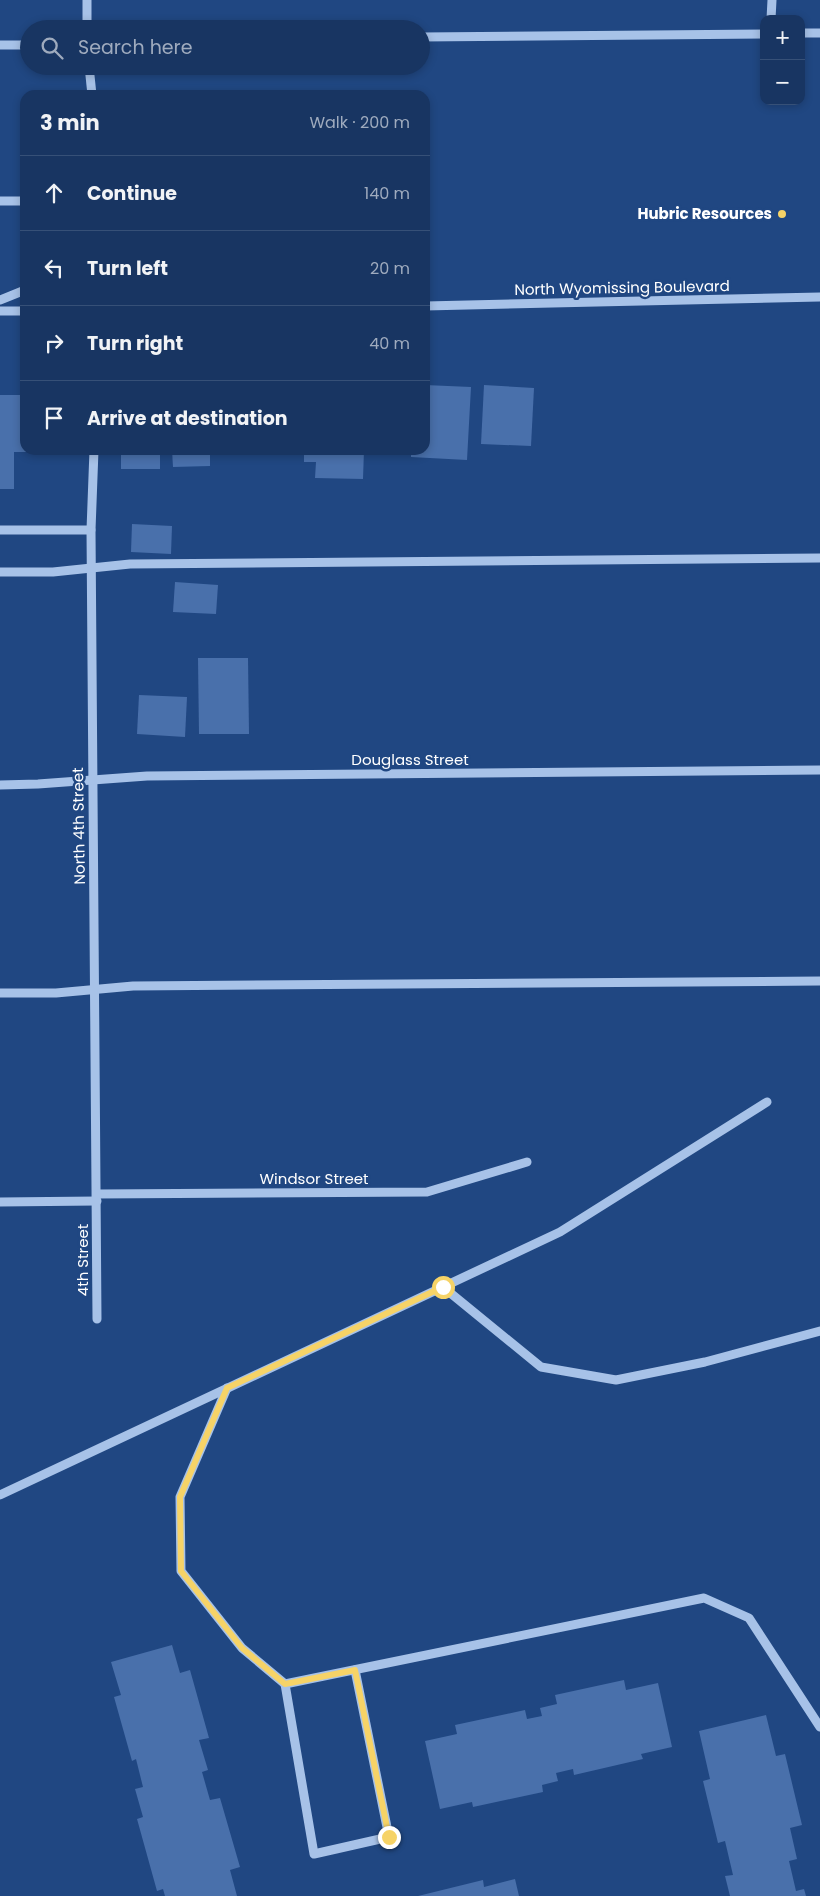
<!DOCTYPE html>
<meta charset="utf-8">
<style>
:root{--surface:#183562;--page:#25406b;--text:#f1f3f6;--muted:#9fabbe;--line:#365077}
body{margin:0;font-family:Poppins,sans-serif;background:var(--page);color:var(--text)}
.controls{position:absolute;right:15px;top:15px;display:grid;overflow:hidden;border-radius:10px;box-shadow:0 2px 8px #0003}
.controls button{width:45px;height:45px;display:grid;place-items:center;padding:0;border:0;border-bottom:1px solid var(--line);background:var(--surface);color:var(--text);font:25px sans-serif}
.stop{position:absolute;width:15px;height:15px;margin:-11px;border:4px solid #f6d367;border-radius:50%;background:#fff}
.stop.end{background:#f6d367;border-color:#fff;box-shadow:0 1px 5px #0008}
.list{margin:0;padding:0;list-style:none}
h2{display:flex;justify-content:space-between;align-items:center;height:65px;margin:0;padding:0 20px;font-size:21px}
h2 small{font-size:16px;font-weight:400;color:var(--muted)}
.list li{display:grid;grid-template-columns:32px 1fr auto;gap:15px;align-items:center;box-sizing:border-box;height:75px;padding:0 20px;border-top:1px solid var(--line)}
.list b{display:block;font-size:19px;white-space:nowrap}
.list em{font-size:16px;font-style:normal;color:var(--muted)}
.icon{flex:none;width:28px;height:28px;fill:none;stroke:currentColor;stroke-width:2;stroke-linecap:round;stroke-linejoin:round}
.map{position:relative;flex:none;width:820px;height:1896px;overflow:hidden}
.search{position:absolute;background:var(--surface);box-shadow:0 2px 8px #0003;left:20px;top:20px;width:410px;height:55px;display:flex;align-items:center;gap:12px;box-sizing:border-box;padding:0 18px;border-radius:28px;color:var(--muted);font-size:19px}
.panel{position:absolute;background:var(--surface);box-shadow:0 2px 8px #0003;left:20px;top:90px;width:410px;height:365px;border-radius:15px}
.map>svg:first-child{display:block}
.building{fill:#4970ab}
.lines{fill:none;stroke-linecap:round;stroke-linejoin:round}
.minor{stroke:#a7c2e8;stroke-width:9}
.route{stroke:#f6d367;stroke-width:6}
.poi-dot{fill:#f6d367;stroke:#204782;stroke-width:2}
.labels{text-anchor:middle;stroke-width:5;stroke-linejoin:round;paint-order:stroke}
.poi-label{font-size:15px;font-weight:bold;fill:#fff;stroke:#204782;text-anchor:end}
.street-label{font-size:15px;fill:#fff;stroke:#204782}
</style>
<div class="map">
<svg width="820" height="1896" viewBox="0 0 820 1896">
<rect width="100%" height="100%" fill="#204782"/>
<g class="building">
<polygon points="425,385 471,387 467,460 411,457 411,450 425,450"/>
<polygon points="484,385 534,388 531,446 481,444"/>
<polygon points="0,395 25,395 25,450 33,450 33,452 14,452 14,489 0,489"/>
<rect x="121" y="450" width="39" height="19"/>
<polygon points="172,450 210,450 210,466 173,467"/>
<polygon points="226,450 265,450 264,454 226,452"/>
<polygon points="304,450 364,450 363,479 315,478 316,462 304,462"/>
<polygon points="132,524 172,526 171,554 131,552"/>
<polygon points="175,582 218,585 216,614 173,612"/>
<polygon points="198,658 248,658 249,734 199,734"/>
<polygon points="139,695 187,697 185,737 137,734"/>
<polygon points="172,1645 180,1673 190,1670 209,1738 199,1740 208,1770 202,1772 210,1800 220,1798 240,1867 230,1870 237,1896 165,1896 163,1889 157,1891 137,1819 143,1817 135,1789 143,1787 136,1759 132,1761 114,1697 121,1695 111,1662"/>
<polygon points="624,1680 626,1690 658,1683 672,1747 641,1754 643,1759 574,1775 573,1769 556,1773 558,1781 542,1785 543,1792 473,1807 472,1802 440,1809 425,1741 457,1734 455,1725 525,1710 527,1719 542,1716 540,1708 557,1704 555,1695"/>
<polygon points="766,1715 776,1756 785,1754 802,1825 790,1828 797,1859 789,1861 796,1891 804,1889 806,1896 730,1896 725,1876 733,1875 725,1841 718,1843 703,1781 710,1779 699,1731"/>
<polygon points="515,1879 519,1896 418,1896 483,1880 484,1887"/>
</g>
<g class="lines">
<g class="minor">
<polyline points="87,0 87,29"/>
<polyline points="771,19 772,0"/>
<polyline points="801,33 820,33"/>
<polyline points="421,37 764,34"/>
<polyline points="0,45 29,45"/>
<polyline points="89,66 92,95"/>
<polyline points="0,201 25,201"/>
<polyline points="0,300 25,290"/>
<polyline points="425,306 820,297"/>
<polyline points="0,311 25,311"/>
<polyline points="94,450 91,530 97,1319"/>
<polyline points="0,530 91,530"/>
<polyline points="0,572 53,572 130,564 820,558"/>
<polyline points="0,785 38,784 147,776 820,770"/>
<polyline points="0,993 56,993 133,986 820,981"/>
<polyline points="97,1194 427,1192 527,1162"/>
<polyline points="0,1202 97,1201"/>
<polyline points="443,1287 541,1367 616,1380 705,1362 820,1331"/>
<polyline points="227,1388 180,1497 181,1571 242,1648 285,1684 704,1598 749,1618 820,1727"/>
<polyline points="0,1495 560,1232 767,1102"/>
<polyline points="285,1684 314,1854 389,1837 355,1670"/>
</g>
</g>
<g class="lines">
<polyline class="route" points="389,1837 355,1670 285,1684 242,1648 181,1571 180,1497 227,1388 443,1287"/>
</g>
<circle class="poi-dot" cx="782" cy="214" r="5"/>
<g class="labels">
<g class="poi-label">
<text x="772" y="219">Hubric Resources</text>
</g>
<g class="street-label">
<text transform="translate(622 288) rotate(-1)" y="5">North Wyomissing Boulevard</text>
<text x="410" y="765">Douglass Street</text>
<text transform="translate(79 826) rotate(-91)" y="5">North 4th Street</text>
<text x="314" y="1184">Windsor Street</text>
<text transform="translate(83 1260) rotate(-90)" y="5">4th Street</text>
</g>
</g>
</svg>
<div class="controls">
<button>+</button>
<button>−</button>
</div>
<div class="stop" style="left:443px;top:1287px"></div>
<div class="stop end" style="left:389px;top:1837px"></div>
<div class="search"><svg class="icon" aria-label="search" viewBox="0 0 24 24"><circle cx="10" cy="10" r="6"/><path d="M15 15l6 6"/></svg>Search here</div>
<section class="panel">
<h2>3 min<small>Walk · 200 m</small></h2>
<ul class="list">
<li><svg class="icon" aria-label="ahead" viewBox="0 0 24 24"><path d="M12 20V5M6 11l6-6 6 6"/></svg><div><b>Continue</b></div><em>140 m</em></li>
<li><svg class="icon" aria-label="left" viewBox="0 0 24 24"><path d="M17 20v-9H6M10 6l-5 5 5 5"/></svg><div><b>Turn left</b></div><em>20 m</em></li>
<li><svg class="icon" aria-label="right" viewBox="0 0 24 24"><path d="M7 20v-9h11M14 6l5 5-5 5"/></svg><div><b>Turn right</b></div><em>40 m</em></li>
<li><svg class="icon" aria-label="arrive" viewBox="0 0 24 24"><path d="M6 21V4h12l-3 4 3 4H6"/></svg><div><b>Arrive at destination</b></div></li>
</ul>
</section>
</div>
